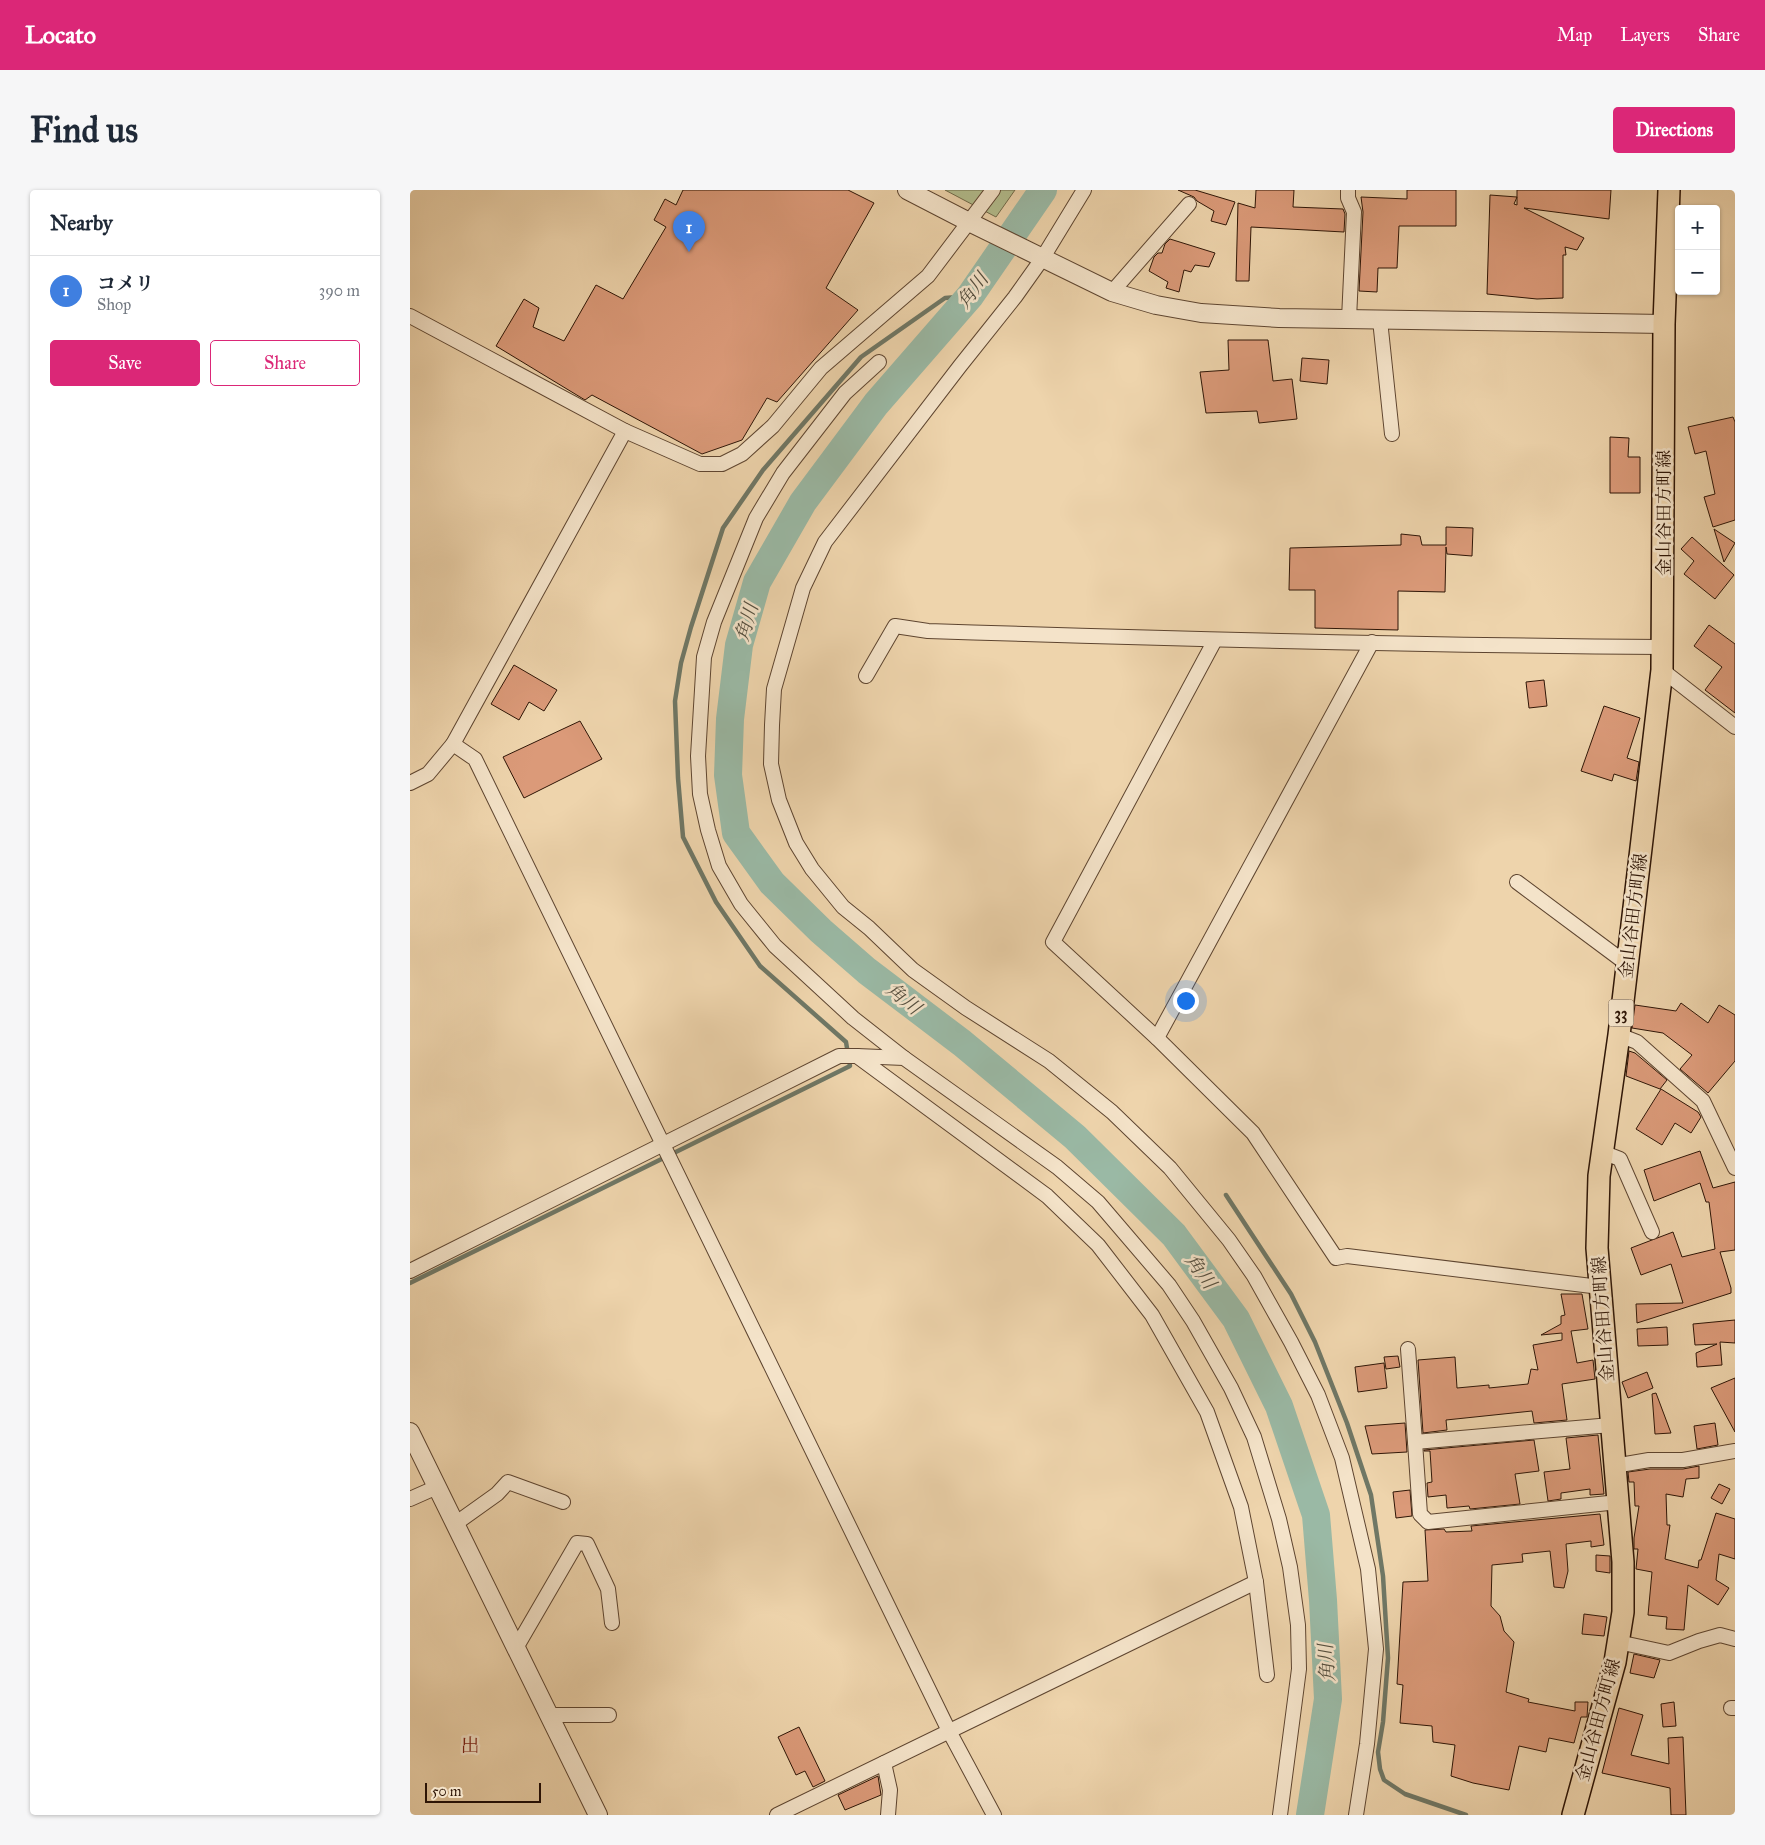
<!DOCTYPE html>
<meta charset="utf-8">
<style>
:root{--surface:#fff;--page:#f6f6f7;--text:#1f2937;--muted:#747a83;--line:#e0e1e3;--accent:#db2777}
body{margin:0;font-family:"IM FELL Great Primer","Noto Serif JP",serif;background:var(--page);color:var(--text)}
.controls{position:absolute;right:15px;top:15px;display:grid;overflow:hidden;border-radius:5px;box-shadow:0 1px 4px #0004}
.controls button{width:45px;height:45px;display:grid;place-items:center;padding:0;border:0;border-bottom:1px solid var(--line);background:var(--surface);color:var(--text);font:25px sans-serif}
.scale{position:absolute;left:15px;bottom:12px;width:116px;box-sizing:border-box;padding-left:5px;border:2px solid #2e1506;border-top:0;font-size:14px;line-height:18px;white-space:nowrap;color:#2e1506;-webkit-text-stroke:4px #f4e3c9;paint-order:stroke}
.you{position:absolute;left:775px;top:810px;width:18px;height:18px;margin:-12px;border:4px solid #fff;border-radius:50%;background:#1a73e8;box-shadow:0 0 0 8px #1a73e833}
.badge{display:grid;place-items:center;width:32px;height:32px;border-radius:50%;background:var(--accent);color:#fff;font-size:16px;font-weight:700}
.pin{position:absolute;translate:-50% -41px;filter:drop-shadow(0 1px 2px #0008)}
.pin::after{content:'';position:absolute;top:26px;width:18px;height:15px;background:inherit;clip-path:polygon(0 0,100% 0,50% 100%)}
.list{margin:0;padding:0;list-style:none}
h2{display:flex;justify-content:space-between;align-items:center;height:65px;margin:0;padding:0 20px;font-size:21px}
h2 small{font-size:16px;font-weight:400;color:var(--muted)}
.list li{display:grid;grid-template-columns:32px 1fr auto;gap:15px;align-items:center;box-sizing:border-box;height:70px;padding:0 20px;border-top:1px solid var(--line)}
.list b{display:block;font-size:19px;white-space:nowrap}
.list p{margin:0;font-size:16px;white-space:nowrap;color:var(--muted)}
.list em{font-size:16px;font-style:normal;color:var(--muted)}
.actions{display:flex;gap:10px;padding:15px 20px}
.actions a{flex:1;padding:11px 0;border:1px solid var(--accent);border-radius:5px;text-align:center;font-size:18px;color:var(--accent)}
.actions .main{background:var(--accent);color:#fff}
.map{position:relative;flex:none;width:1325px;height:1625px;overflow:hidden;border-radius:5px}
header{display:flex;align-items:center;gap:30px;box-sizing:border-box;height:70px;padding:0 25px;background:var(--accent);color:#fff}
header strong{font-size:24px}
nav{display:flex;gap:28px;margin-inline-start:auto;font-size:18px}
.intro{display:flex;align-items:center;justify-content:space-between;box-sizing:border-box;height:120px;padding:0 30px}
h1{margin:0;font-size:35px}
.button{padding:12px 22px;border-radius:5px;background:var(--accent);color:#fff;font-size:18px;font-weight:700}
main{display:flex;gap:30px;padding:0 30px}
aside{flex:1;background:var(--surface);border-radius:5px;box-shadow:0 1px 4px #0004}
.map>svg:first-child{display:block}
.green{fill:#b3be8e;stroke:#706a4a}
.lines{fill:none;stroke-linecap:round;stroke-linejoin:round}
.stream{stroke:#6f7765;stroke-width:4.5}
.river{stroke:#9ab9a5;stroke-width:28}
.building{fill:#db9a79;stroke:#2e1506}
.minor-casing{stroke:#5e4530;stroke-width:16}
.tertiary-casing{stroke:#5e4530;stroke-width:20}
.primary-casing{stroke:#2e1506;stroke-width:24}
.minor{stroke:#f4e3c9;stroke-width:14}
.tertiary{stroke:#f4e3c9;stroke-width:18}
.primary{stroke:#eed4ac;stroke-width:21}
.labels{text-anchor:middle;stroke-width:5;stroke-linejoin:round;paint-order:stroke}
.shield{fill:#f4e3c9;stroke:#695340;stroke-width:1}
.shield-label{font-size:16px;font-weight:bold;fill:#2e1506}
.street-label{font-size:18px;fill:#2e1506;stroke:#f4e3c9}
.water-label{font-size:19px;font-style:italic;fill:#544e3e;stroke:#f4e3c9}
.neighbourhood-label{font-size:19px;fill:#7a1f14;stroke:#f4e3c9}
</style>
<header>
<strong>Locato</strong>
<nav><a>Map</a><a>Layers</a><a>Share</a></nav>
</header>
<div class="intro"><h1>Find us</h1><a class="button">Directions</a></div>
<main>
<aside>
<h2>Nearby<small></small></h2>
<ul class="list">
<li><span class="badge" style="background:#3f7fe0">1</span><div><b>コメリ</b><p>Shop</p></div><em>390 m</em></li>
</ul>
<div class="actions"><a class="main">Save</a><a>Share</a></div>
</aside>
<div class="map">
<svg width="1325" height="1625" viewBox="0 0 1325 1625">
<rect width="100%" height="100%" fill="#eed4ac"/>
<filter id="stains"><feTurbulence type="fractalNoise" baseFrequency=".004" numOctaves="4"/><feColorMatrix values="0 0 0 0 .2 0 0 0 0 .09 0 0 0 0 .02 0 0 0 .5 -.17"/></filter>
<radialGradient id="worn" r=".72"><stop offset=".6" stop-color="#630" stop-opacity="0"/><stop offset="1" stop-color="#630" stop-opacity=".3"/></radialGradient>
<polygon class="green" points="535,0 605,0 586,27"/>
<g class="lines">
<g class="stream">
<polyline points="816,1005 881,1104 905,1152 937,1233 961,1305 973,1386 978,1468 973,1532 968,1562 970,1579 974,1590 995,1604 1056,1625"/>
<polyline points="0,1093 440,876 436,852 350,776 306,712 273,647 268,588 265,511 271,473 281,437 313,338 353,280 451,167 535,108 560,106"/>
</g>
<polyline class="river" points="633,0 560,106 466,214 393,312 347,392 329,455 320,529 318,585 326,643 362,693 411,741 457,781 552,853 665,947 764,1045 826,1129 869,1216 906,1325 913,1410 918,1509 900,1625"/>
</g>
<g class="building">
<polygon points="273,0 438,0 464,13 416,98 448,120 367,212 357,208 332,250 292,264 182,205 175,210 86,156 114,109 129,118 123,137 154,151 186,95 213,109 256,37 244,30 255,9 266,15"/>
<polygon points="768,0 785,0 825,12 816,35 801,31 804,21 787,11 784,7"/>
<polygon points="846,0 884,0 883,17 933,19 935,24 934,42 841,37 839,91 826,91 828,13 845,18"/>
<polygon points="997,0 1046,0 1046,36 989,36 987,78 968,78 967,102 949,101 953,22 951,7 997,9"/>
<polygon points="1107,0 1201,0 1199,29 1114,18 1174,48 1167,60 1155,57 1156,65 1153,65 1153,108 1127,109 1077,104 1080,5 1107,7 1104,14 1107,15"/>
<polygon points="760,49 805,63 799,77 785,75 781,82 774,80 769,102 756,98 758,92 739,81 744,67 748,63 752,63 755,54"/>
<polygon points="818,150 858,150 863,191 882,189 887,229 849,233 847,221 796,223 790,182 819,180"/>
<polygon points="892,168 919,170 917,194 890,191"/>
<polygon points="1323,227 1325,232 1325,330 1303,337 1294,307 1305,304 1296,261 1285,264 1278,237"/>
<polygon points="1200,247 1219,248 1218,267 1230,267 1230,303 1200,303"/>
<polygon points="1036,337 1063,338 1062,366 1037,364 1036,357 1035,402 988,401 988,440 905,438 905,400 879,400 880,358 991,355 991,344 1010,346 1012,355 1036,355"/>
<polygon points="1304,339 1325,353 1314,372"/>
<polygon points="1282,347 1324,385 1305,409 1274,384 1284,371 1271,359"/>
<polygon points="1299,435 1325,454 1325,523 1295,500 1312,477 1284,456"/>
<polygon points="104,475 147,500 134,521 119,512 109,530 81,514"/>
<polygon points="1134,490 1137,516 1119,518 1116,492"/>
<polygon points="1194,516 1230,528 1217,568 1229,572 1226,591 1204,584 1202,591 1171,581"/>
<polygon points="170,531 192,569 114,608 93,567"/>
<polygon points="1271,813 1298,833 1309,815 1325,825 1325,871 1298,903 1270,879 1282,865 1253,843 1222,838 1225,815 1266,821"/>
<polygon points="1219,861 1225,863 1257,890 1250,899 1216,886"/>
<polygon points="1251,899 1288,922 1291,927 1281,943 1265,933 1252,955 1226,939"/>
<polygon points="1290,961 1303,998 1325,992 1325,1060 1310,1062 1321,1098 1321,1103 1227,1133 1226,1114 1273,1113 1261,1074 1231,1085 1221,1058 1263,1042 1272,1067 1305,1059 1299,1012 1296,1012 1290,993 1244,1011 1234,980"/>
<polygon points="1151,1104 1172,1104 1178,1139 1161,1141 1167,1173 1183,1170 1185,1189 1152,1194 1157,1230 1124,1233 1122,1221 1036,1230 1037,1240 1013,1243 1008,1170 1045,1167 1047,1198 1079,1195 1079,1198 1118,1194 1121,1179 1128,1180 1123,1155 1152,1150 1152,1143 1131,1145 1151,1134 1151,1126 1155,1125"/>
<polygon points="1325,1130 1325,1153 1310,1152 1312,1175 1287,1177 1286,1163 1307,1154 1285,1155 1283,1134"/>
<polygon points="1257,1137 1258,1155 1228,1156 1227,1139"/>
<polygon points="988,1166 990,1177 976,1179 974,1167"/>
<polygon points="974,1173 977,1198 948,1202 945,1177"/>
<polygon points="1237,1182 1243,1198 1218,1208 1212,1192"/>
<polygon points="1325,1188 1325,1242 1301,1198"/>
<polygon points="1246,1203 1261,1243 1245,1244 1242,1204"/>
<polygon points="995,1233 997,1262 962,1264 955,1236"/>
<polygon points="1305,1233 1308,1255 1287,1259 1284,1236"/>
<polygon points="1188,1245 1194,1304 1180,1305 1180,1299 1151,1303 1151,1309 1138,1311 1134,1282 1160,1279 1156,1248"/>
<polygon points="1124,1250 1129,1281 1105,1284 1110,1314 1060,1319 1059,1316 1037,1318 1036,1305 1018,1307 1017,1293 1022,1292 1020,1261 1014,1261 1014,1260"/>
<polygon points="1289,1276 1289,1288 1276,1289 1273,1307 1256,1304 1257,1335 1260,1335 1255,1369 1288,1378 1289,1370 1291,1370 1306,1323 1325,1329 1325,1369 1309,1364 1306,1390 1319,1398 1308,1415 1278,1395 1274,1440 1256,1439 1257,1427 1238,1425 1242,1382 1226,1379 1228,1359 1224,1359 1224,1348 1229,1316 1225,1316 1224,1292 1219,1292 1218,1282 1240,1279 1273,1279"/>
<polygon points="1309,1294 1320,1299 1312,1314 1301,1308"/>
<polygon points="1000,1300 1002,1326 986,1328 983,1302"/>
<polygon points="1190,1324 1194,1355 1181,1357 1181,1351 1156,1354 1158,1381 1154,1398 1144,1397 1140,1361 1112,1364 1113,1372 1082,1375 1081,1416 1090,1426 1094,1441 1104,1452 1096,1502 1119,1509 1118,1512 1165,1521 1165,1512 1178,1512 1177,1527 1171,1527 1164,1553 1139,1548 1136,1562 1109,1556 1099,1600 1063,1593 1041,1586 1045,1555 1023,1552 1022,1536 990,1533 993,1495 987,1494 993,1392 1018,1391 1015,1340 1034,1339 1036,1342 1062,1341 1061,1336"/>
<polygon points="1186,1365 1200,1366 1200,1383 1186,1381"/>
<polygon points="1174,1424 1197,1427 1194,1446 1172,1444"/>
<polygon points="1224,1464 1250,1470 1244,1488 1220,1483"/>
<polygon points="1264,1512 1266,1536 1253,1537 1251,1514"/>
<polygon points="1209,1518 1233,1525 1221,1565 1259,1574 1258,1548 1273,1547 1276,1625 1261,1625 1260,1598 1192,1583"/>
<polygon points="389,1537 415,1591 403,1597 395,1581 386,1585 368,1547"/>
<polygon points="468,1586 471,1605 435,1620 428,1605"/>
</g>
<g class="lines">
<g class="minor-casing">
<g id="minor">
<polyline points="674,0 632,69 605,107 550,176 415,352 393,398 364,499 362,535 361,574 369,610 386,653 402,679 433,717 459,738 503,780 556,818 639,871 702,922 760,978 819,1050 844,1086 881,1152 908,1205 932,1268 958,1379 966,1459 957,1554 946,1625"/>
<polyline points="938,0 938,8 944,22 939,129"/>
<polyline points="702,102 779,14"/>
<polyline points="0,126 215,241 290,274 312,274 332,264 363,236 411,178 518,86 583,0"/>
<polyline points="970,130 982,244"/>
<polyline points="469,172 435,203 373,283 346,328 304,432 294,467 288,566 290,604 298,640 309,676 331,714 365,756 443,828 494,868"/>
<polyline points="805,450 643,752 747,848 962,452"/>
<polyline points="1252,480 1325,537"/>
<path d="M 456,486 L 485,436 L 518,441 C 763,449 1008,455 1253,457"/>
<polyline points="43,554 65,569 539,1541 584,1625"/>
<polyline points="0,593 18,584 43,554 215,241"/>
<polyline points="1107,692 1217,774"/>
<polyline points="1209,845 1227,852 1293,911 1325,978"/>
<polyline points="747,848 843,943 926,1068 937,1066 1190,1097"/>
<polyline points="447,866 494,868 647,977 688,1012 759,1095 783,1131 821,1198 844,1247 869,1329 880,1377 888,1435 889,1479 870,1625"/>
<polyline points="1192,962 1210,969 1242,1042"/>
<polyline points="0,1081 429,866 447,866 637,1006 688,1055 742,1125 797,1222 831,1317 846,1392 367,1625"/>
<polyline points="998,1159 1005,1252 1201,1235"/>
<polyline points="1005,1252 1010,1324 1018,1332 1208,1312"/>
<polyline points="1204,1276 1239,1270 1273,1270 1325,1261"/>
<polyline points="0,1309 27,1297"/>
<polyline points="45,1334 87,1304 98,1292 153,1312"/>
<polyline points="846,1392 857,1485"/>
<polyline points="1208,1452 1259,1463 1289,1451 1310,1445 1325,1449"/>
<polyline points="106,1458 167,1353 177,1354 198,1399 202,1433"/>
<polyline points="1321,1518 1325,1518"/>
<polyline points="139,1525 199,1525"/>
<polyline points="474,1573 480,1600 478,1625"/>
</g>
</g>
<g class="tertiary-casing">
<g id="tertiary">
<polyline points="497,0 559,32 702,102 746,115 791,123 869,128 1254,134"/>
<polyline points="0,1242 188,1625"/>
</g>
</g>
<g class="primary-casing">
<polyline id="primary" points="1163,1625 1205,1472 1213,1422 1213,1372 1187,1058 1189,986 1209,845 1252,480 1254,134 1259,0"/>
</g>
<use href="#minor" class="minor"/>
<use href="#tertiary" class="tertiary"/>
<use href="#primary" class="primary"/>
</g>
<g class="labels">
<rect class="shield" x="1198.5" y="809.5" width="25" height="27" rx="4"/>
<g class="shield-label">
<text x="1211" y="829">33</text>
</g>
<g class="street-label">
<text transform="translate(1254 323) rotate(-90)" y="6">金山谷田方町線</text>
<text transform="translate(1223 726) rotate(-83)" y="6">金山谷田方町線</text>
<text transform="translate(1193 1129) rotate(-94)" y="6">金山谷田方町線</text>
<text transform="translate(1188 1530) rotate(-75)" y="6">金山谷田方町線</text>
</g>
<g class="water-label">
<text transform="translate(562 100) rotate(-53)" y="7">角川</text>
<text transform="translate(336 432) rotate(-74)" y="7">角川</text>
<text transform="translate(494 808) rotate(39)" y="7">角川</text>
<text transform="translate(791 1081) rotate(54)" y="7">角川</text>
<text transform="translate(916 1473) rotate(-94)" y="7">角川</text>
</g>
<g class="neighbourhood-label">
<text x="60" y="1562">出</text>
</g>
</g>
<rect width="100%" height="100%" filter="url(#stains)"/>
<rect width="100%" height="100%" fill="url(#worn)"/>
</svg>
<div class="controls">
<button>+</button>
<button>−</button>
</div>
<div class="scale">50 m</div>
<div class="you"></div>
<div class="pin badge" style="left:279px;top:62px;background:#3f7fe0">1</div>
</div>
</main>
